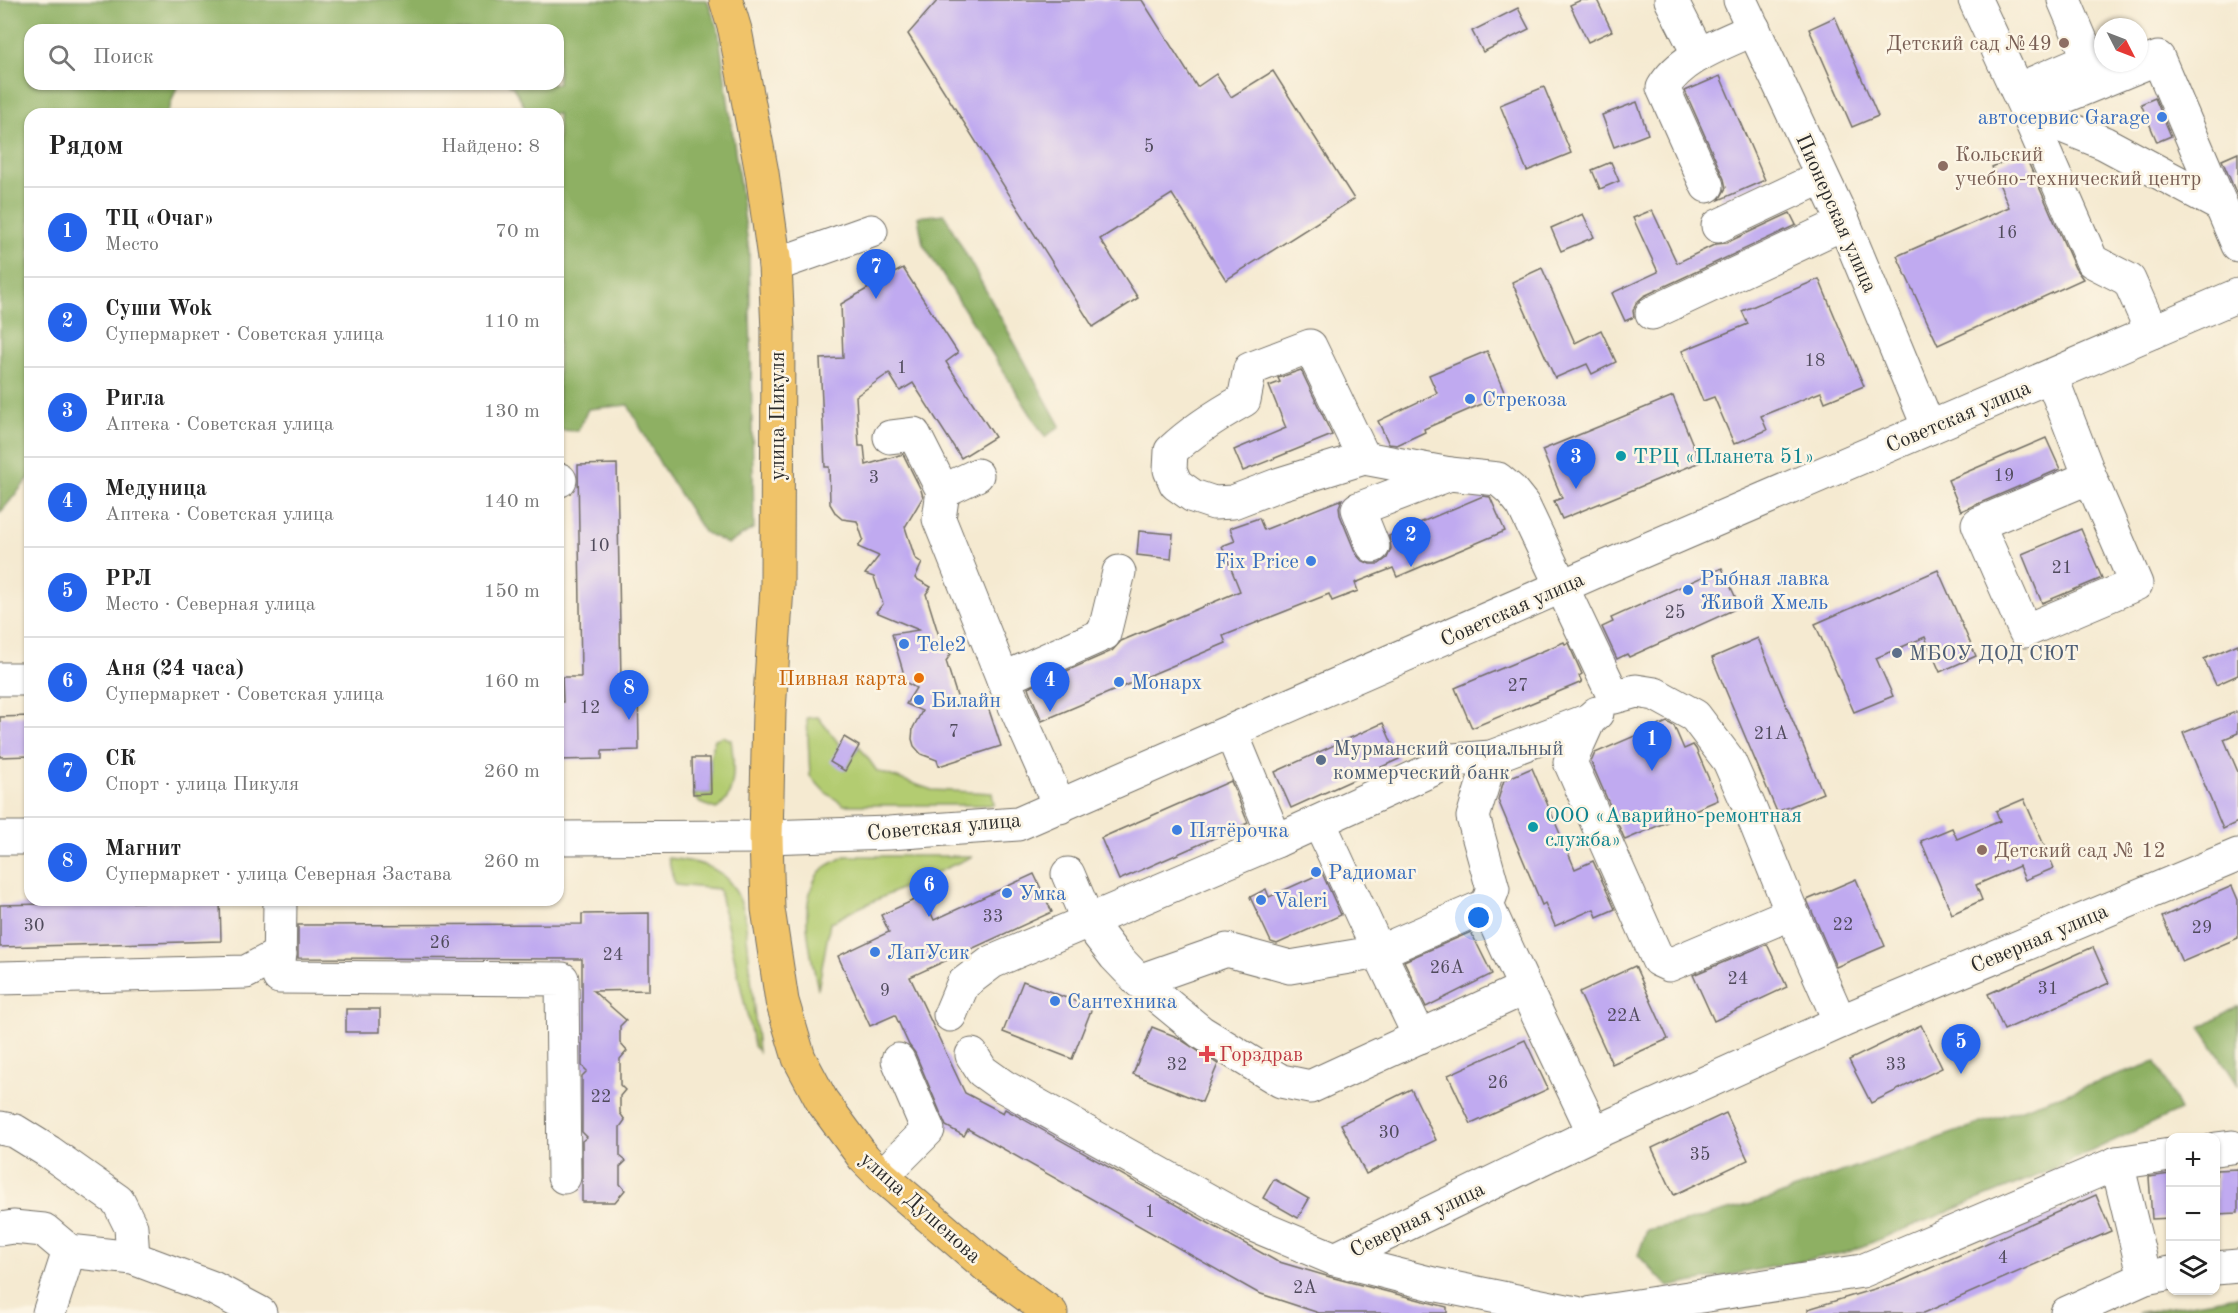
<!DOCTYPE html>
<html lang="ru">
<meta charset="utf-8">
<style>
:root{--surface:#fff;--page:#f2f2f2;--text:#222;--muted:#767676;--line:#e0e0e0;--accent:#2563eb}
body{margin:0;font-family:"Old Standard TT",serif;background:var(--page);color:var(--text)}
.controls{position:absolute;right:18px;bottom:18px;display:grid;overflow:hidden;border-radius:12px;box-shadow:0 2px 4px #0004}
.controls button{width:54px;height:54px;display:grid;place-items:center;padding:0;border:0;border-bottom:2px solid var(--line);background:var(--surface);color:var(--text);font:30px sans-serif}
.compass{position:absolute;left:2094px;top:18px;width:54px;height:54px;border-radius:50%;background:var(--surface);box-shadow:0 2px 4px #0004;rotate:132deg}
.you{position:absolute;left:1479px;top:918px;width:21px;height:21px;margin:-15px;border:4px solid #fff;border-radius:50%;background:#1a73e8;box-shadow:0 0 0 9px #1a73e833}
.badge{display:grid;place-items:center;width:39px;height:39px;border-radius:50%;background:var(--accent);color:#fff;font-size:20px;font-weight:700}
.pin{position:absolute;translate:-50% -50px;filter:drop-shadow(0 2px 3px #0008)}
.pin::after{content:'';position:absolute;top:32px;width:21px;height:18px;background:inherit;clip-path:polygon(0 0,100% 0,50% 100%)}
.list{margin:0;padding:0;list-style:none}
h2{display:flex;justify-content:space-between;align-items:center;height:78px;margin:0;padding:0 24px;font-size:26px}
h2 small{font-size:20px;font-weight:400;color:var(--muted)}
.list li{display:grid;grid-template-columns:39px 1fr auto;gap:18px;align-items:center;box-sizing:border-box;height:90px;padding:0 24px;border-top:2px solid var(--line)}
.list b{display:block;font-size:22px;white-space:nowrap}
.list p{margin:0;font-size:20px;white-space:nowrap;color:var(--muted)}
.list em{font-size:20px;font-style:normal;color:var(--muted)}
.icon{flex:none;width:33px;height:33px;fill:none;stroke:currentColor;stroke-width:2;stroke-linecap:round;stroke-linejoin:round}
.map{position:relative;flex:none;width:2238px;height:1313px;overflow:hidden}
.search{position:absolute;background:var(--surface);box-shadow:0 2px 4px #0004;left:24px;top:24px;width:540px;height:66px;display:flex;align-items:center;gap:15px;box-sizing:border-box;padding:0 21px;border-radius:18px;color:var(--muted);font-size:22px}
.panel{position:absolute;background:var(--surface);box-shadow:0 2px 4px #0004;left:24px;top:108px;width:540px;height:798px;border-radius:18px}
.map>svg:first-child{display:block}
.green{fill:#b3cc71;stroke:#6f7c4e;stroke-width:1.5}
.forest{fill:#8eb063;stroke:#5c6e47;stroke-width:1.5}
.building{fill:#c0aaf0}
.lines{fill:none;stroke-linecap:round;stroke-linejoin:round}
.minor-casing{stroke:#726e65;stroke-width:35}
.major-casing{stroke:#726e65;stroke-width:35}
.minor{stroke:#fff;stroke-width:33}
.major{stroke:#f0c369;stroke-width:33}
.education-dot{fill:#8d6e63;stroke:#fcf5e5;stroke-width:2}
.shop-dot{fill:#3f7fe0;stroke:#fcf5e5;stroke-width:2}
.culture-dot{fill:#0f9aa8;stroke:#fcf5e5;stroke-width:2}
.service-dot{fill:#5c6f8a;stroke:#fcf5e5;stroke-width:2}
.food-dot{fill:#e8710a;stroke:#fcf5e5;stroke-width:2}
.health-dot{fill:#e0444e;stroke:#fcf5e5;stroke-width:2}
.labels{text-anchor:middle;stroke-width:5;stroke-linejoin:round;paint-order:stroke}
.number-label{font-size:18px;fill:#504b5c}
.education-label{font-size:21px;fill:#785e54;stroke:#fcf5e5;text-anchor:start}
.shop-label{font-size:21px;fill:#366cbe;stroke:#fcf5e5;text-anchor:start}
.street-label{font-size:21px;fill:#2b2b2b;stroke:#fcf5e5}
.culture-label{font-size:21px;fill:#0d838f;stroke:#fcf5e5;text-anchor:start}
.service-label{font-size:21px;fill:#4e5e75;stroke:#fcf5e5;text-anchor:start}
.food-label{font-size:21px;fill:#c56008;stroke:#fcf5e5;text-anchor:end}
.health-label{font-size:21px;fill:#be3a42;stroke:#fcf5e5;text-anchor:start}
</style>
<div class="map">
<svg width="2238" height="1313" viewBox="0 0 2238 1313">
<rect width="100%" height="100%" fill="#fcf5e5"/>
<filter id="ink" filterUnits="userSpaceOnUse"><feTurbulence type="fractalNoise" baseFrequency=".0167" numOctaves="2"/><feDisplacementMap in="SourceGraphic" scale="12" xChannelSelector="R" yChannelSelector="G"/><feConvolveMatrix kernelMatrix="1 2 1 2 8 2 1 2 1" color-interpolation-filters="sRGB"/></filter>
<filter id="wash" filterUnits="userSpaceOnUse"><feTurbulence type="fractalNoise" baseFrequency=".008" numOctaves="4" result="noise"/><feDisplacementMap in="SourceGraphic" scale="24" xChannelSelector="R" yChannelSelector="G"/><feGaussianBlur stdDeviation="1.35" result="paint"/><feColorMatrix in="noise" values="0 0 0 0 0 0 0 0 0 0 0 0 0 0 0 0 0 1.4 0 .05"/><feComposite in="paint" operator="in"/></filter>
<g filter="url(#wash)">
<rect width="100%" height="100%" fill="#f5ead1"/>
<g class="green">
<polygon points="818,717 840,745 845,770 859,746 877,771 932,790 992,793 994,805 844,805 825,792 810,776 807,718"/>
<path d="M 723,736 L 731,740 C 734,760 738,798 716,809 L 700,803 L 693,794 L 711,793 L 710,758 L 715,739 Z"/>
<path d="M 845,856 L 973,856 L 854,910 L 830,923 L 818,989 C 811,953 797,908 818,874 C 823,866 837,861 845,856 Z"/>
<path d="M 668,858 C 711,863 733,871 745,915 L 758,1051 L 754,1046 L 719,889 L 675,885 Z"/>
</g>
<g class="forest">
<polygon points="0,0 707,0 718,28 749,251 754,528 728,544 704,532 661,465 628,405 588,409 578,431 558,430 558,114 529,114 513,87 509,84 558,84 558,30 30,30 30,84 178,84 167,114 30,114 30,477 0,513"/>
<polygon points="944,214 1060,426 1045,437 923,244 918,217"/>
<polygon points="2238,1006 2238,1085 2201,1028"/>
<polygon points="2156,1062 2180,1110 2044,1173 1848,1252 1668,1287 1638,1255 1647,1230 1682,1223 1772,1198 1827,1177"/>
<polygon points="2238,1296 2238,1313 2137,1313"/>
</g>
<g id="blocks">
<g class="building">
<polygon points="938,0 1142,0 1197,87 1216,74 1231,97 1273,71 1354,199 1226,280 1172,194 1100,239 1138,298 1093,327 908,34"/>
<polygon points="1581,0 1597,0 1612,31 1588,42 1570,5"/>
<polygon points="1518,8 1529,29 1483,52 1472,31"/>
<polygon points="1835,17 1878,116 1852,127 1809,29"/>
<polygon points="1720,76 1765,180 1719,200 1726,188 1724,179 1685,91"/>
<polygon points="1544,87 1571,153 1527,171 1500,105"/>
<polygon points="2155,98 2171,136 2157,142 2141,104"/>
<polygon points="1637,102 1648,134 1614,147 1602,115"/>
<polygon points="2024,153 2075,268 2083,279 1938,345 1897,256 2009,207 1992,167"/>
<polygon points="2238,153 2238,197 2222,160"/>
<polygon points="1611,162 1619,181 1600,189 1592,170"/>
<polygon points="1652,210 1677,263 1716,244 1726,243 1790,213 1796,225 1644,296 1636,303 1633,311 1634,317 1625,321 1612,293 1658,272 1633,218"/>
<polygon points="1583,214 1594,237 1561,251 1551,228"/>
<polygon points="903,268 958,353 946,362 995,437 961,458 913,383 900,391 889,373 856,396 859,446 864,446 866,465 903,454 921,490 923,497 905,527 915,558 922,563 915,578 931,587 926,594 943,649 951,654 946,661 960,706 985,698 1001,746 939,766 937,760 921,754 914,746 912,739 913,728 922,711 906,704 916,688 898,678 903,671 892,634 919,630 876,612 883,604 874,577 865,574 879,556 858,547 863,539 857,521 842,519 836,514 830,504 829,467 825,467 820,359 843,358 841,304"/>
<polygon points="1542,268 1575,343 1601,330 1616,362 1592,374 1587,364 1555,378 1512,282"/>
<polygon points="1819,279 1864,386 1825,402 1821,392 1761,416 1767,430 1734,444 1714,397 1703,401 1682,351 1748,324 1742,311"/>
<polygon points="1487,351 1505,394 1424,429 1425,432 1397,445 1389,444 1378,421 1437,393 1429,375"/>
<polygon points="1301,370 1332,435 1243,471 1234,450 1286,428 1269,386 1280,382 1278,378"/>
<polygon points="1673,396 1700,462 1562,519 1554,501 1562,498 1542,450"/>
<polygon points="2046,438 2060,469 1961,511 1948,480"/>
<polygon points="617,464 621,681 638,681 639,750 602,751 602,759 558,760 558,702 563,702 562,677 581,677 578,465"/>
<polygon points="1483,496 1490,497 1505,531 1397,577 1393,568 1355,583 1358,591 1332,601 1329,594 1223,636 1226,643 1042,721 1028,688 1112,651 1121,641 1240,591 1222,546 1235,541 1230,528 1259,518 1264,530 1342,499 1339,507 1340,515 1356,554 1361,560 1370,564 1379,564 1387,558 1391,549 1389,536"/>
<polygon points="2081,529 2102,578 2042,603 2022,554"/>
<polygon points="1139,531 1173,534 1171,559 1137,555"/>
<polygon points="1722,568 1740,607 1629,657 1627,654 1617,659 1602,627 1613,622 1611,618"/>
<polygon points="1938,570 1976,656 1940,672 1925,637 1876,658 1893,696 1854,712 1815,624"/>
<polygon points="1758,638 1823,793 1777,812 1712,658"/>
<polygon points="1564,642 1565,644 1568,643 1582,674 1579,676 1582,682 1472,728 1455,688"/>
<polygon points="2238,644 2238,675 2216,685 2204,659"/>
<polygon points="2238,711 2238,733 2224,739 2238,772 2238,822 2223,829 2183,733"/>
<polygon points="30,716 30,756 0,757 0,717"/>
<polygon points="1667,722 1674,726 1684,749 1693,745 1696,749 1718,800 1625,840 1591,762 1595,753"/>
<polygon points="1383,723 1399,759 1291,808 1275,772"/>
<polygon points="844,737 859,746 845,771 830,762"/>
<polygon points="692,758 710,758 711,793 693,794"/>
<polygon points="1532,768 1575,869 1593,861 1615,909 1597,917 1594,909 1555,926 1545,903 1542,905 1498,800 1504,780"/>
<polygon points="1231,781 1248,823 1119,880 1101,838"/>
<polygon points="2024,799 2054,868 2025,880 2019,866 1976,885 1982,900 1952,914 1921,841 1952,828 1957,839 2000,821 1996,811"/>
<polygon points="1322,873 1341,915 1277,944 1271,942 1250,897 1266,889 1269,897"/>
<polygon points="1034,874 1052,912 910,977 965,1093 1003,1113 1005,1109 1276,1261 1330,1277 1447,1307 1447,1313 1319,1313 1258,1293 968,1129 964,1136 946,1126 915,1053 909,1045 895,1015 870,1026 838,956 889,932 881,915 923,896 934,920"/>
<polygon points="1856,879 1885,946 1836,967 1807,900"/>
<polygon points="2232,886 2238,900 2238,938 2182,962 2162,917"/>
<polygon points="220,900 221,941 0,947 0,905"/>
<polygon points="649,913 649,990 593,991 626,1020 620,1026 620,1043 627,1051 620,1059 620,1085 625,1090 620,1096 620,1113 625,1120 620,1127 620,1156 626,1161 620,1167 620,1184 625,1190 615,1202 582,1202 582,1141 587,1137 582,1132 582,1076 587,1071 582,1066 582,959 298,958 298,925 582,924 582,914"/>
<polygon points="1471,932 1492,974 1426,1007 1404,961"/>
<polygon points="1767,944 1787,987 1714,1021 1693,975"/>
<polygon points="2093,947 2109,983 2004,1030 1988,994"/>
<polygon points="1635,966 1668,1039 1612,1064 1579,992"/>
<polygon points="1023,981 1092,1008 1072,1059 1003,1032"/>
<rect x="346" y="1009" width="34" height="23"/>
<polygon points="1921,1025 1942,1068 1871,1103 1849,1060"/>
<polygon points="1152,1027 1177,1037 1218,1064 1202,1102 1133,1074"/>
<polygon points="1525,1040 1548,1089 1471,1124 1448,1075"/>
<polygon points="1411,1089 1436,1140 1366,1174 1341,1124"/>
<polygon points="1726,1113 1748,1160 1674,1195 1652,1148"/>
<polygon points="2238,1169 2238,1213 2216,1214 2216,1170"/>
<polygon points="2170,1174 2170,1218 2152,1219 2149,1177"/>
<polygon points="1274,1179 1309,1199 1298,1218 1263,1198"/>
<polygon points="2096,1195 2111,1231 1924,1313 1808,1313 1808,1309 1901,1281"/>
</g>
</g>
</g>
<g filter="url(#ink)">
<use href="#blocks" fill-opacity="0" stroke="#726e65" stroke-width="1.5"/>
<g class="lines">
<g class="minor-casing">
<g id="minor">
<polyline points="1671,0 1699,55"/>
<polyline points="1740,0 1844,223 1929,428"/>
<polyline points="1975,0 2027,112 2158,58 2238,245"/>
<polyline points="2017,90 2089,59 2064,0"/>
<path d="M 1707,186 L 1663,88 C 1681,57 1722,44 1754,29"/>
<polyline points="1718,226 1822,177"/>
<polyline points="775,265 871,231"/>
<polyline points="1652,313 1844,223"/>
<polyline points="2152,332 2129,280 2092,261 2027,112 2104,143 2220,205"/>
<polyline points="2051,376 2090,477 2136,584 2025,631 1978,524 2090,477"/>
<polyline points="890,437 914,434 943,491 939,519 1003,679"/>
<path d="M 1364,458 L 1310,346 L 1250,369 L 1244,400 C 1217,415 1193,430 1171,451 L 1170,470 L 1176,484 L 1193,496 L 1214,503 L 1233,502 L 1280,484 L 1364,458 L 1450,474"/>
<polyline points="558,480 560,480"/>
<polyline points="943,491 977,475"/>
<polyline points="1373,546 1358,509 1450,474 1498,479 1511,490 1523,505 1614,697 1636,691 1655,694 1695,716 1729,761 1748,804 1792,913 1840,1022"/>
<polyline points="0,679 30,679"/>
<polyline points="1597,713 1589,720 1570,762 1658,960 1669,965 1792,913"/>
<polyline points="1231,732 1276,841"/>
<polyline points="1060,807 1003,679 1104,634 1119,572"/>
<polyline points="1319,822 1379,952 1420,1037"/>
<polyline points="0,838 30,838"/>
<polyline points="558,838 766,837 889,833 1018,824 1606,567 2238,295"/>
<polyline points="1068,874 1088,921 1115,956 1139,981 1227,950 1290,967 1379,952 1487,905"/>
<polyline points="280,900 279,977 562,979 564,1177"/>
<polyline points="0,978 246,972 280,954"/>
<polyline points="1139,981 1201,1032 1281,1081 1310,1087 1525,988 1487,905 1493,889 1473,817 1491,757"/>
<polyline points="1525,988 1594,1133"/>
<polyline points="950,1015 963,984 992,962 1276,841 1453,760 1491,757 1589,720"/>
<polyline points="972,1055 982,1071 1003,1086 1247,1222 1335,1259 1433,1284 1576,1313"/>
<polyline points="0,1128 15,1131 49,1152 118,1201 131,1227 133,1258"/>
<polyline points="2216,1149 2232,1147"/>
<polyline points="2117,1163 2170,1155"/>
<polyline points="882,1176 928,1130 898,1060"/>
<polyline points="0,1229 13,1227 44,1230 69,1251 133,1258 213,1288 260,1313"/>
<polyline points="1335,1259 1594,1133 1840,1022 2238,855"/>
<polyline points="2216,1268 2238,1266"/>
<polyline points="49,1313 69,1251"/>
<polyline points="1592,1313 1862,1271 2117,1163 2145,1278"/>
<polyline points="2067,1313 2145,1278 2170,1273"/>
</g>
</g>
<g class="major-casing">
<polyline id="major" points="726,0 735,30 762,173 775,265 778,331 777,587 769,712 766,837 768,909 782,1001 799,1058 822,1101 864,1158 882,1176 989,1268 1051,1313"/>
</g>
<use href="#minor" class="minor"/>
<use href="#major" class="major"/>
</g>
</g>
<g class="education-dot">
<circle cx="2064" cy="43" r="6"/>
<circle cx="1943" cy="166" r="6"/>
<circle cx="1982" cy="850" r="6"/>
</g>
<g class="shop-dot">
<circle cx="2162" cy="117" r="6"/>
<circle cx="1470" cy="399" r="6"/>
<circle cx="1311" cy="561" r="6"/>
<circle cx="1688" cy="590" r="6"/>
<circle cx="904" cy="644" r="6"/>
<circle cx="1119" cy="682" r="6"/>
<circle cx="919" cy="700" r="6"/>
<circle cx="1177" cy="830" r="6"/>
<circle cx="1316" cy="872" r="6"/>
<circle cx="1007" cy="893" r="6"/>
<circle cx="1261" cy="900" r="6"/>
<circle cx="875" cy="952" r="6"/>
<circle cx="1055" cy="1001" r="6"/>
</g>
<g class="culture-dot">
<circle cx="1621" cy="456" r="6"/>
<circle cx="1533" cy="827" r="6"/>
</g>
<g class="service-dot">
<circle cx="1897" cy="653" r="6"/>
<circle cx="1321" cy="760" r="6"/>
</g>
<circle class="food-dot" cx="919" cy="678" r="6"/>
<path class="health-dot" d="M1204 1045h6v6h6v6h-6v6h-6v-6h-6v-6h6z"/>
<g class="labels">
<g class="number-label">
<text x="1149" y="152">5</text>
<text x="2007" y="238">16</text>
<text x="1815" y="366">18</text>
<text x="902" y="373">1</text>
<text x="2004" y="481">19</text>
<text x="874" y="483">3</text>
<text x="599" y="551">10</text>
<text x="2062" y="573">21</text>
<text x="1675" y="618">25</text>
<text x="1518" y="691">27</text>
<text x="590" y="713">12</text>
<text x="954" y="737">7</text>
<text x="1771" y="739">21А</text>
<text x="993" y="922">33</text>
<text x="1843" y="930">22</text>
<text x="34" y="931">30</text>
<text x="2202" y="933">29</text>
<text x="440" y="948">26</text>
<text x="613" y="960">24</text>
<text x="1447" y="973">26А</text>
<text x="1738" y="984">24</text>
<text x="2048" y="994">31</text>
<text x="885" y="996">9</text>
<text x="1624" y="1021">22А</text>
<text x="1177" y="1070">32</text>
<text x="1896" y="1070">33</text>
<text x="1498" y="1088">26</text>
<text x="601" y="1102">22</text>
<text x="1389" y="1138">30</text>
<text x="1700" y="1160">35</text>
<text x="1150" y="1217">1</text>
<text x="2003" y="1263">4</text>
<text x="1305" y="1293">2А</text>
</g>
<g class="education-label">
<text x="2052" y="50" text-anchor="end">Детcкий сад №49</text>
<text x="1955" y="161">Кольский<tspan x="1955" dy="24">учебно-технический центр</tspan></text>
<text x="1994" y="857">Детский сад № 12</text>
</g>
<g class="shop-label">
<text x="2150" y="124" text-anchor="end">автосервис Garage</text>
<text x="1482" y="406">Стрекоза</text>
<text x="1299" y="568" text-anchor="end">Fix Price</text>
<text x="1700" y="585">Рыбная лавка<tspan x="1700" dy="24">Живой Хмель</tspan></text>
<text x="916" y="651">Tele2</text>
<text x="1131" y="689">Монарх</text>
<text x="931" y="707">Билайн</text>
<text x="1189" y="837">Пятёрочка</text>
<text x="1328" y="879">Радиомаг</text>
<text x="1019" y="900">Умка</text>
<text x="1273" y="907">Valeri</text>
<text x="887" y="959">ЛапУсик</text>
<text x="1067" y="1008">Сантехника</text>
</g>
<g class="street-label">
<text transform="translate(1837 213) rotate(66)" y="7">Пионерская улица</text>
<text transform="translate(777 416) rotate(-90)" y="7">улица Пикуля</text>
<text transform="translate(1958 416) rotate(-23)" y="7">Советская улица</text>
<text transform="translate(1512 609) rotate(-24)" y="7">Советская улица</text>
<text transform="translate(944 826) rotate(-5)" y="7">Советская улица</text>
<text transform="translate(2039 938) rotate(-23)" y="7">Северная улица</text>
<text transform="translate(921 1207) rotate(42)" y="7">улица Душенова</text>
<text transform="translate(1417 1219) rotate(-26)" y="7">Северная улица</text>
</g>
<g class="culture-label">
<text x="1633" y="463">ТРЦ «Планета 51»</text>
<text x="1545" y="822">ООО «Аварийно-ремонтная<tspan x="1545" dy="24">служба»</tspan></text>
</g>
<g class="service-label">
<text x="1909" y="660">МБОУ ДОД СЮТ</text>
<text x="1333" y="755">Мурманский социальный<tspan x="1333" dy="24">коммерческий банк</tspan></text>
</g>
<g class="food-label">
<text x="907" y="685">Пивная карта</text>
</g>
<g class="health-label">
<text x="1219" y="1061">Горздрав</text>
</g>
</g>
</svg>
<div class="controls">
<button>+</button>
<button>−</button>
<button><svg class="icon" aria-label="layers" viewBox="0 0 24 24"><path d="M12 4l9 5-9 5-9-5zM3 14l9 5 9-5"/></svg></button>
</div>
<svg class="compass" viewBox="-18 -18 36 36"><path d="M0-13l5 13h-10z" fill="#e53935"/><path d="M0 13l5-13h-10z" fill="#767676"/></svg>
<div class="you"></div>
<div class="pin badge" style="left:1652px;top:771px">1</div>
<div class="pin badge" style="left:1411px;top:567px">2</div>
<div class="pin badge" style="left:1576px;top:489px">3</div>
<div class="pin badge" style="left:1050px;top:712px">4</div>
<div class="pin badge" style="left:1961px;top:1074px">5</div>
<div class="pin badge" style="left:929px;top:917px">6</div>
<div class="pin badge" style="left:876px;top:299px">7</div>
<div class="pin badge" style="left:629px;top:720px">8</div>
<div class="search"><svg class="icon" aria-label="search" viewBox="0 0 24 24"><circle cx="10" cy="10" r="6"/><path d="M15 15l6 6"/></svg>Поиск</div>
<section class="panel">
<h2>Рядом<small>Найдено: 8</small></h2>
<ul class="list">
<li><span class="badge">1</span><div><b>ТЦ «Очаг»</b><p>Место</p></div><em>70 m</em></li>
<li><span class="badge">2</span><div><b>Суши Wok</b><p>Супермаркет · Советская улица</p></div><em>110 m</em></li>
<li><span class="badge">3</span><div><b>Ригла</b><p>Аптека · Советская улица</p></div><em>130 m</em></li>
<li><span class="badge">4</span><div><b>Медуница</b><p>Аптека · Советская улица</p></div><em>140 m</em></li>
<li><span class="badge">5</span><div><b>РРЛ</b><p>Место · Северная улица</p></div><em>150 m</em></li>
<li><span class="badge">6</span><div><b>Аня (24 часа)</b><p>Супермаркет · Советская улица</p></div><em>160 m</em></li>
<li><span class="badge">7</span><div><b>СК</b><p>Спорт · улица Пикуля</p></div><em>260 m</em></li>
<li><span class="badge">8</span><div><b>Магнит</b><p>Супермаркет · улица Северная Застава</p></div><em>260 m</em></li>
</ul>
</section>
</div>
